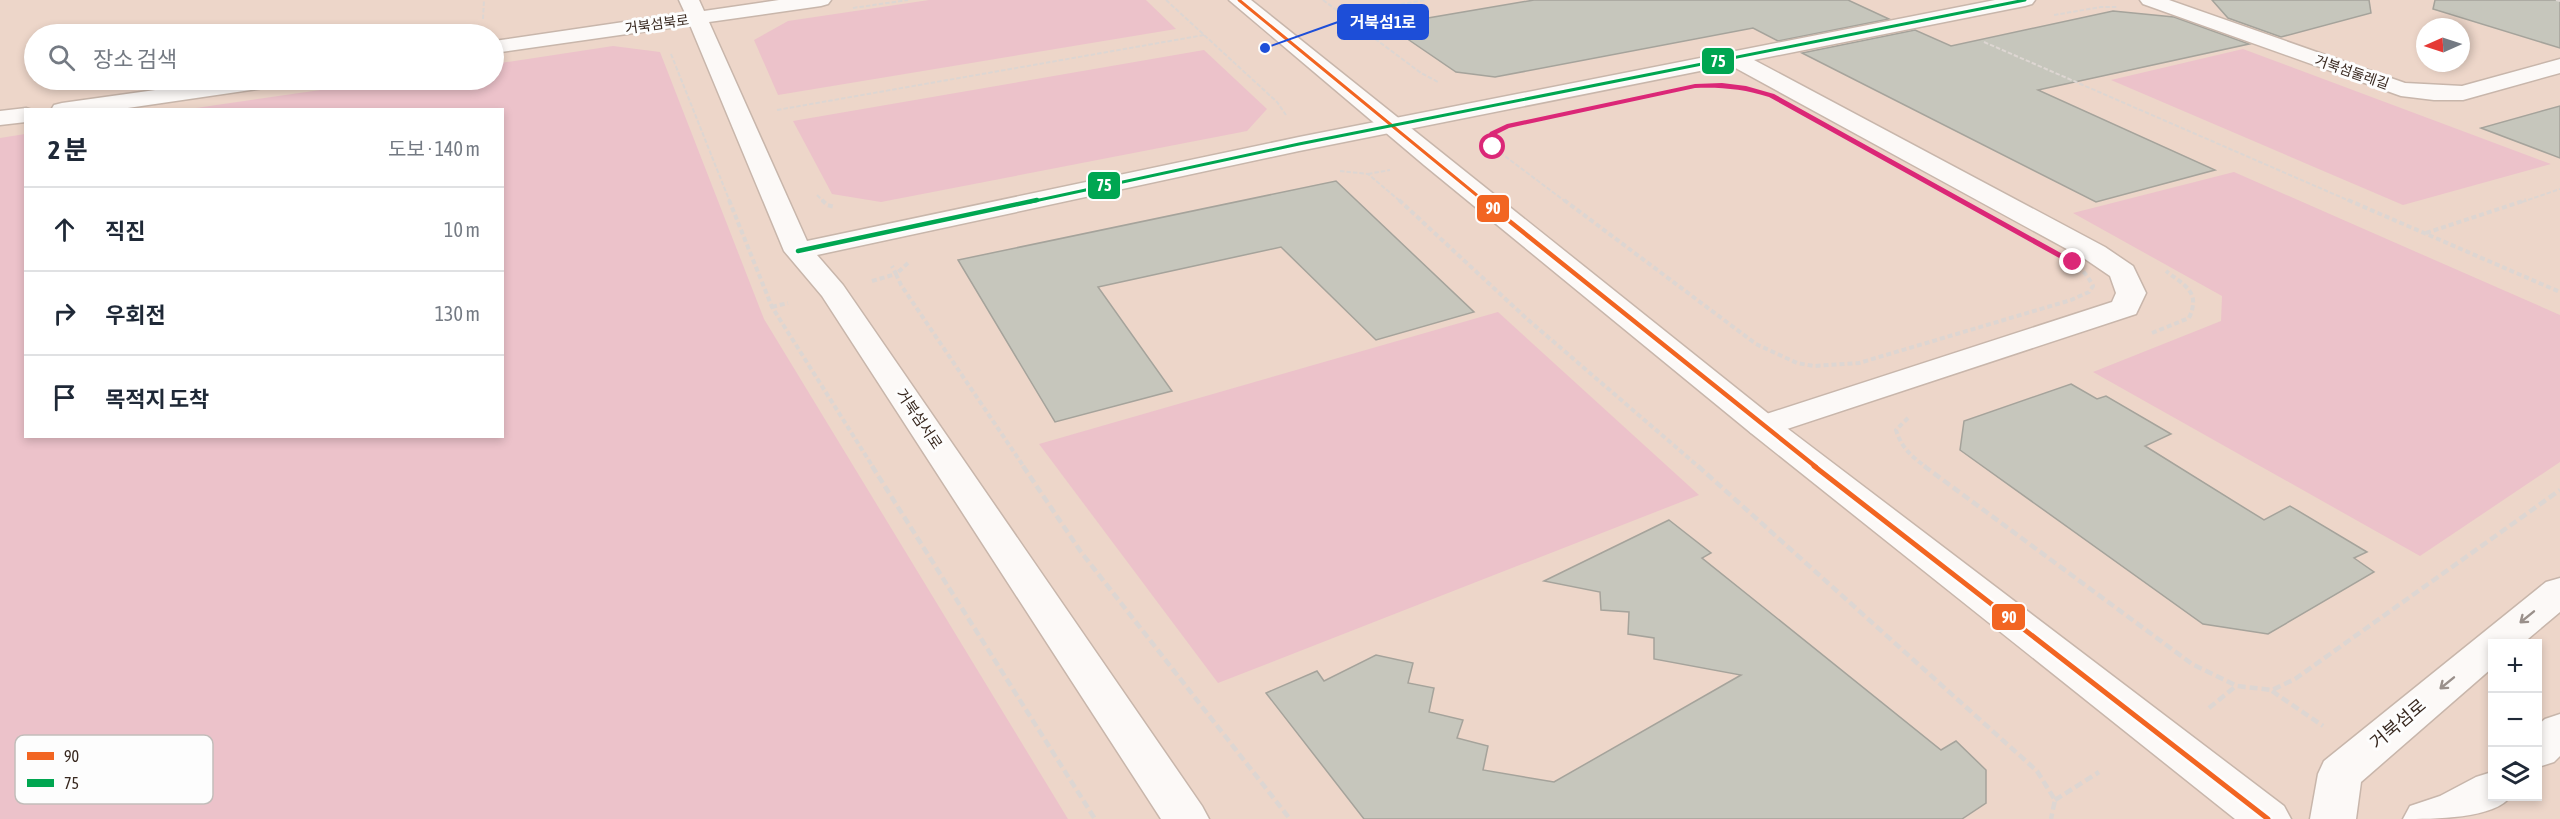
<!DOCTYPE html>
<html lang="ko">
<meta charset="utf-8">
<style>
:root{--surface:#fff;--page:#f6f6f7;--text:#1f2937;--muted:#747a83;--line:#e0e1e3}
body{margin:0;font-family:"Asap Condensed","Noto Sans KR",sans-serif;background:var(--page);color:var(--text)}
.controls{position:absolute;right:18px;bottom:18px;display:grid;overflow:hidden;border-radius:0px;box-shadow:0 3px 9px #0003}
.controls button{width:54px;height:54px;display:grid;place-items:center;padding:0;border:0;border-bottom:2px solid var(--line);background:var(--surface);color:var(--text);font:30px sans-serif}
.compass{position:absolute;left:2416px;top:18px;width:54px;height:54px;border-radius:50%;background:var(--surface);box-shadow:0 3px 9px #0003;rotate:267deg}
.stop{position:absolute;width:18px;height:18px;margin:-14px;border:4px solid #db2777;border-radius:50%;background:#fff}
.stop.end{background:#db2777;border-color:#fff;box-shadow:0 2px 6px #0008}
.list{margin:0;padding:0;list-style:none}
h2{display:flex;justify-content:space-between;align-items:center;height:78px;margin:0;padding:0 24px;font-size:26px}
h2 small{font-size:20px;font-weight:400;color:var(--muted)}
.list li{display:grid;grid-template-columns:39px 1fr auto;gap:18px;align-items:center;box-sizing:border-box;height:84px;padding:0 24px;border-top:2px solid var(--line)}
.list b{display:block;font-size:22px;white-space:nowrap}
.list em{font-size:20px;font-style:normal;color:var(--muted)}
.icon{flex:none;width:33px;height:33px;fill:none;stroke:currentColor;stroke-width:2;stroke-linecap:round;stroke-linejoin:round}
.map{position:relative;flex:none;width:2560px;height:819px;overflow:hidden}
.search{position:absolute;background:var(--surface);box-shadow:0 3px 9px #0003;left:24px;top:24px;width:480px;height:66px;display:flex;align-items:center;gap:15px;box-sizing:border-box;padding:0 21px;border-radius:33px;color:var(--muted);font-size:22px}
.panel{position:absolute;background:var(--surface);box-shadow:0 3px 9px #0003;left:24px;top:108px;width:480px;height:330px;border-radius:0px}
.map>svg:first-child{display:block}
.green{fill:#ecc2ca}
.building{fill:#c6c6bc;stroke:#a5a39b;stroke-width:1.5}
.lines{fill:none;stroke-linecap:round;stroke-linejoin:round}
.street-casing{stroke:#c8b6ab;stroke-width:3}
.secondary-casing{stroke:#c8b6ab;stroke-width:3}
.path-far2{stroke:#ddd6d2;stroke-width:2;stroke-dasharray:4.5 2;stroke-linecap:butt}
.path-far1{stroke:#ddd6d2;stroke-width:4;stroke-dasharray:5 3;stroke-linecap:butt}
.path{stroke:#ddd6d2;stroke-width:4.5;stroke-dasharray:8 4;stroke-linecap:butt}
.street{fill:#fcf9f7;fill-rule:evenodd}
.secondary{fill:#fcf9f7;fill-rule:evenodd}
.bus-1-far2-casing{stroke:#fdfdfd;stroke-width:6}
.bus-1-far1-casing{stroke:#fdfdfd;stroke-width:9}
.bus-1-casing{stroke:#fdfdfd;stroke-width:10}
.bus-2-far1-casing{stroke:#fdfdfd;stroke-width:6}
.bus-2-casing{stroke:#fdfdfd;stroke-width:9}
.bus-1-far2{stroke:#f26522;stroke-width:3}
.bus-1-far1{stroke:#f26522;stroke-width:4.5}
.bus-1{stroke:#f26522;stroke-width:5}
.bus-2-far1{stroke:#00a651;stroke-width:3}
.bus-2{stroke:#00a651;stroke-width:4.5}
.oneway{stroke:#9a908b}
.route{fill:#db2777}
.labels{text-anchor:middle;stroke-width:6;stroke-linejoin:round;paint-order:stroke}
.far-street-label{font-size:14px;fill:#38281f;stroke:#fdfdfd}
.street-label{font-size:15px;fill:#38281f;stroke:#fdfdfd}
.near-street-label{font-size:18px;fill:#38281f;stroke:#fdfdfd}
.key{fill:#fdfdfd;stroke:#c2bdba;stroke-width:1.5}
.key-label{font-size:16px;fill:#38281f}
.leader{fill:none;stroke:#1d4ed8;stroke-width:2}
.callout-dot{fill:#1d4ed8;stroke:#fdfdfd;stroke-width:2}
.callout{fill:#1d4ed8;stroke:#1d4ed8;stroke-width:2}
.callout-label{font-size:16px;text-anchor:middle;font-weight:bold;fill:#fff}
.line-badge{stroke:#fdfdfd;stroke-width:2}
.badge-label{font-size:16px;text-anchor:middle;font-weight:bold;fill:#fff}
</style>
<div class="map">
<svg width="2560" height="819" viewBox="0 0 2560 819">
<rect width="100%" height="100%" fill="#edd6c9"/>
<g class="green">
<polygon points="929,0 1146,0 1176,29 778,95 754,40 788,21"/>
<polygon points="613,46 660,52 764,319 1068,819 0,819 0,138 25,134 26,436 502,436 502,110 189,109 390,80 494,80 494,64"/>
<polygon points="2243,49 2551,164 2403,205 2111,80"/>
<polygon points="1204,50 1267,109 1247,131 881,202 832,194 793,121"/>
<polygon points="2234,172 2560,315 2560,462 2420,556 2093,372 2221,321 2222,296 2073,213"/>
<polygon points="1498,312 1699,495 1218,683 1039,444"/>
</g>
<g class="building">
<polygon points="1534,0 1848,0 1889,19 1778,41 1753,28 1495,77 1456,72 1387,25"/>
<polygon points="2212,0 2369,0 2371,13 2281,37 2228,18"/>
<polygon points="2435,0 2560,0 2560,48 2433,9"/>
<polygon points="2113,11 2174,17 2249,44 2038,90 2215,170 2096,202 1802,53 1915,30 1951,46"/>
<polygon points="2560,106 2560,158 2481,128"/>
<polygon points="1336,181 1474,312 1376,340 1281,247 1098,287 1172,391 1055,422 958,260"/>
<polygon points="2071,384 2097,399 2106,396 2171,434 2145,446 2264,520 2290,506 2367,552 2354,558 2374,572 2268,634 2203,624 1960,450 1964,421"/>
<polygon points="1669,520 1711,553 1702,558 1941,750 1956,741 1986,770 1986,803 1962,819 1364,819 1266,693 1317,671 1324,681 1376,655 1413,663 1408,683 1434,688 1429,712 1463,720 1457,738 1488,746 1483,770 1554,782 1741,675 1654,659 1654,638 1628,634 1629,612 1601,610 1600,592 1544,581"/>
</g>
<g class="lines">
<g class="street-casing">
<g id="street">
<polygon points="679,0 699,0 704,11 779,0 831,0 828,4 821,6 709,22 807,241 1299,137 1995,0 2035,0 2032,4 2025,6 1754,60 2105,247 2133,266 2146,293 2136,314 1775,433 1763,436 1751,433 1746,426 1751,419 2112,302 2116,293 2110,276 2085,259 1730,65 1299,151 817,255 843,285 1202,806 1209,819 1161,819 822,296 784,251 690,25 494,53 494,41 685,13"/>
<polygon points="2140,0 2169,0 2405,83 2462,86 2560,59 2560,73 2463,100 2434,100 2401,96 2143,4"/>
<polygon points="227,80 282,80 279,85 271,87 114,110 51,110 54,105 62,103"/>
<polygon points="26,108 32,110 26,110 26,122 0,125 0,111"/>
</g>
</g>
<g class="secondary-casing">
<g id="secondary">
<polygon points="1229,0 1251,0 1775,419 2284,806 2291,819 2235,819 1751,433 1424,165"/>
<polygon points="2560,578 2560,612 2522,644 2492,644 2492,668 2361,782 2356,819 2310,819 2318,774 2324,761 2546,582"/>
<polygon points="2560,714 2560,756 2554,762 2538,767 2538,725 2545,719"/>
<path d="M 2492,772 L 2492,796 L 2511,796 C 2495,819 2433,819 2403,819 L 2410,806 L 2440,796 L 2476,777 Z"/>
</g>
</g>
<g class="path-far2">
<polyline points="1166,0 1277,102 1286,115"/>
<polyline points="1323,0 1421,73 1438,82"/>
<polyline points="2556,0 2560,1"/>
<polyline points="853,8 908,0"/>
<polyline points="1343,14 1426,0"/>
<polyline points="2054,15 2101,7 2118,7"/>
<polyline points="483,19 484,0"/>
<polyline points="1984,42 2352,202"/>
<polyline points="671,54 730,202"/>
<polyline points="304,89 366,80"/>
<polyline points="777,110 1204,35"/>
<polyline points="1340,171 1368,174 1401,202"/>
<polyline points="1368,174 1390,170"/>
<polyline points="817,195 824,202"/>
<path d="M 1566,202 L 1490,145 L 1493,134 L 1507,126 L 1695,86 C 1722,85 1745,88 1771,95 L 1964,202"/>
<polyline points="2522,202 2560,189"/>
</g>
<g class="path-far1">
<polyline points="729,200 772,307 873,467"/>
<polyline points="822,200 827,205 835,207"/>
<polyline points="1399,200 1526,318 1699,467"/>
<path d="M 1564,200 L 1756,344 L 1797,363 L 1814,366 L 1859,363 L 2071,300 L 2089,292 L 2093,286 C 2088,276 2082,269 2073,262 L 1961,200"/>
<polyline points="2348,200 2560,292"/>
<polyline points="2426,233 2526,200"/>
<polyline points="908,263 896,274 901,285 1024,467"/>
<polyline points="872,281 896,274 892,266"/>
<polyline points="772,307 788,303"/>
<path d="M 2152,333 L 2189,318 C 2201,292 2185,286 2166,271"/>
<path d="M 1908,418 L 1896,430 C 1901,447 1912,457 1926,467"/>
</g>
<g class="path">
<polyline points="872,466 1095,819"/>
<polyline points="1023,466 1081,552 1290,819"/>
<polyline points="1698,466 2037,771 2055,800 2051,819"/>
<polyline points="1924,466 2192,664 2237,686 2272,690 2295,679 2560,490"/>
<polyline points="2272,691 2323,726"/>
<polyline points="2209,708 2236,686"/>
<polyline points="2055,800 2099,772"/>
</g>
<use href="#street" class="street"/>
<use href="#secondary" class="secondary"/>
<g class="bus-1-far2-casing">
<polyline id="bus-1-far2" points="1239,0 1485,202"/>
</g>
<g class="bus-1-far1-casing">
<polyline id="bus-1-far1" points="1483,200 1816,467"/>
</g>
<g class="bus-1-casing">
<polyline id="bus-1" points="1814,466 2268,819"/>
</g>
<g class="bus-2-far1-casing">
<polyline id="bus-2-far1" points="1030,202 1299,144 2025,0"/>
</g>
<g class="bus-2-casing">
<polyline id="bus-2" points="798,251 1037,200"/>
</g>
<use href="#bus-1-far2" class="bus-1-far2"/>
<use href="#bus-1-far1" class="bus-1-far1"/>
<use href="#bus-1" class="bus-1"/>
<use href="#bus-2-far1" class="bus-2-far1"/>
<use href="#bus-2" class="bus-2"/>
</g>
<defs><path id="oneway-shaft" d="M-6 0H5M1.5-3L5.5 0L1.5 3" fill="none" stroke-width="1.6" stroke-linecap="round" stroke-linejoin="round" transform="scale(1.5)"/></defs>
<g class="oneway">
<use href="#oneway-shaft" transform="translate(2527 617) rotate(141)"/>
<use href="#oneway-shaft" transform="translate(2447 683) rotate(141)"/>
</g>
<path class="route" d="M 1722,83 L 1746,86 L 1774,94 L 2077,262 L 2070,264 L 1769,97 C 1744,89 1721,87 1695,88 L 1509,128 L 1495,135 L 1493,140 L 1496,147 L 1493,149 L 1486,140 L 1490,132 L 1507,124 L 1695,84 Z"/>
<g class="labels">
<g class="far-street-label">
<text transform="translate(657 24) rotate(-8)" y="5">거북섬북로</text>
<text transform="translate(2352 72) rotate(19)" y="5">거북섬둘레길</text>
</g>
<g class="street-label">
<text transform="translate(919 419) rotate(56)" y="5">거북섬서로</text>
</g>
<g class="near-street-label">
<text transform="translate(2398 724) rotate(-40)" y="6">거북섬로</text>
</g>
</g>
<rect x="15" y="735" width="198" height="69" rx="9" class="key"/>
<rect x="27" y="752" width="27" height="8" fill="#f26522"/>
<rect x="27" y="779" width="27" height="8" fill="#00a651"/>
<g class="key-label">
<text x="64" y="762">90</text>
<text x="64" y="789">75</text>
</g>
<path class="leader" d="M1265 48L1338 22"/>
<circle class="callout-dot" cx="1265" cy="48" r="6"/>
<rect class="callout" x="1338" y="5" width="90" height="34" rx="6"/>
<g class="callout-label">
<text x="1383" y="28">거북섬1로</text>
</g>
<g class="line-badge">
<rect x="1701" y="47" width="34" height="28" rx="6" fill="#00a651"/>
<rect x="1087" y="171" width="34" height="29" rx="6" fill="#00a651"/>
<rect x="1476" y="194" width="34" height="29" rx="6" fill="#f26522"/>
<rect x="1991" y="603" width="35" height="28" rx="6" fill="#f26522"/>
</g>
<g class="badge-label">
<text x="1718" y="67">75</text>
<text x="1104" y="191">75</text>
<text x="1493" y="214">90</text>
<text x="2009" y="623">90</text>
</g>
</svg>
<div class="controls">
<button>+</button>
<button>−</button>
<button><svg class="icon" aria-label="layers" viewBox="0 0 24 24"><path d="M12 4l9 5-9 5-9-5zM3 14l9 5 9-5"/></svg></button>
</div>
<svg class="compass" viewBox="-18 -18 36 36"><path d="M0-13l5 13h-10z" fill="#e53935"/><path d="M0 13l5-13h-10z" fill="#747a83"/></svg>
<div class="stop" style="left:1493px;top:147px"></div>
<div class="stop end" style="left:2073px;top:262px"></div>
<div class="search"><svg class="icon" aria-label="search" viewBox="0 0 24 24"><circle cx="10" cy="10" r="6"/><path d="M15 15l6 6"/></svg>장소 검색</div>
<section class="panel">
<h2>2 분<small>도보 · 140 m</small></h2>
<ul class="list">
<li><svg class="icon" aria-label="ahead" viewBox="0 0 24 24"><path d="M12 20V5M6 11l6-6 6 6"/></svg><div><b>직진</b></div><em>10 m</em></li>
<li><svg class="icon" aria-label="right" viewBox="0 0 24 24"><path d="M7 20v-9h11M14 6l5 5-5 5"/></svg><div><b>우회전</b></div><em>130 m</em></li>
<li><svg class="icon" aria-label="arrive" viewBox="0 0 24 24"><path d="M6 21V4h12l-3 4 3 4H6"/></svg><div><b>목적지 도착</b></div></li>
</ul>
</section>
</div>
